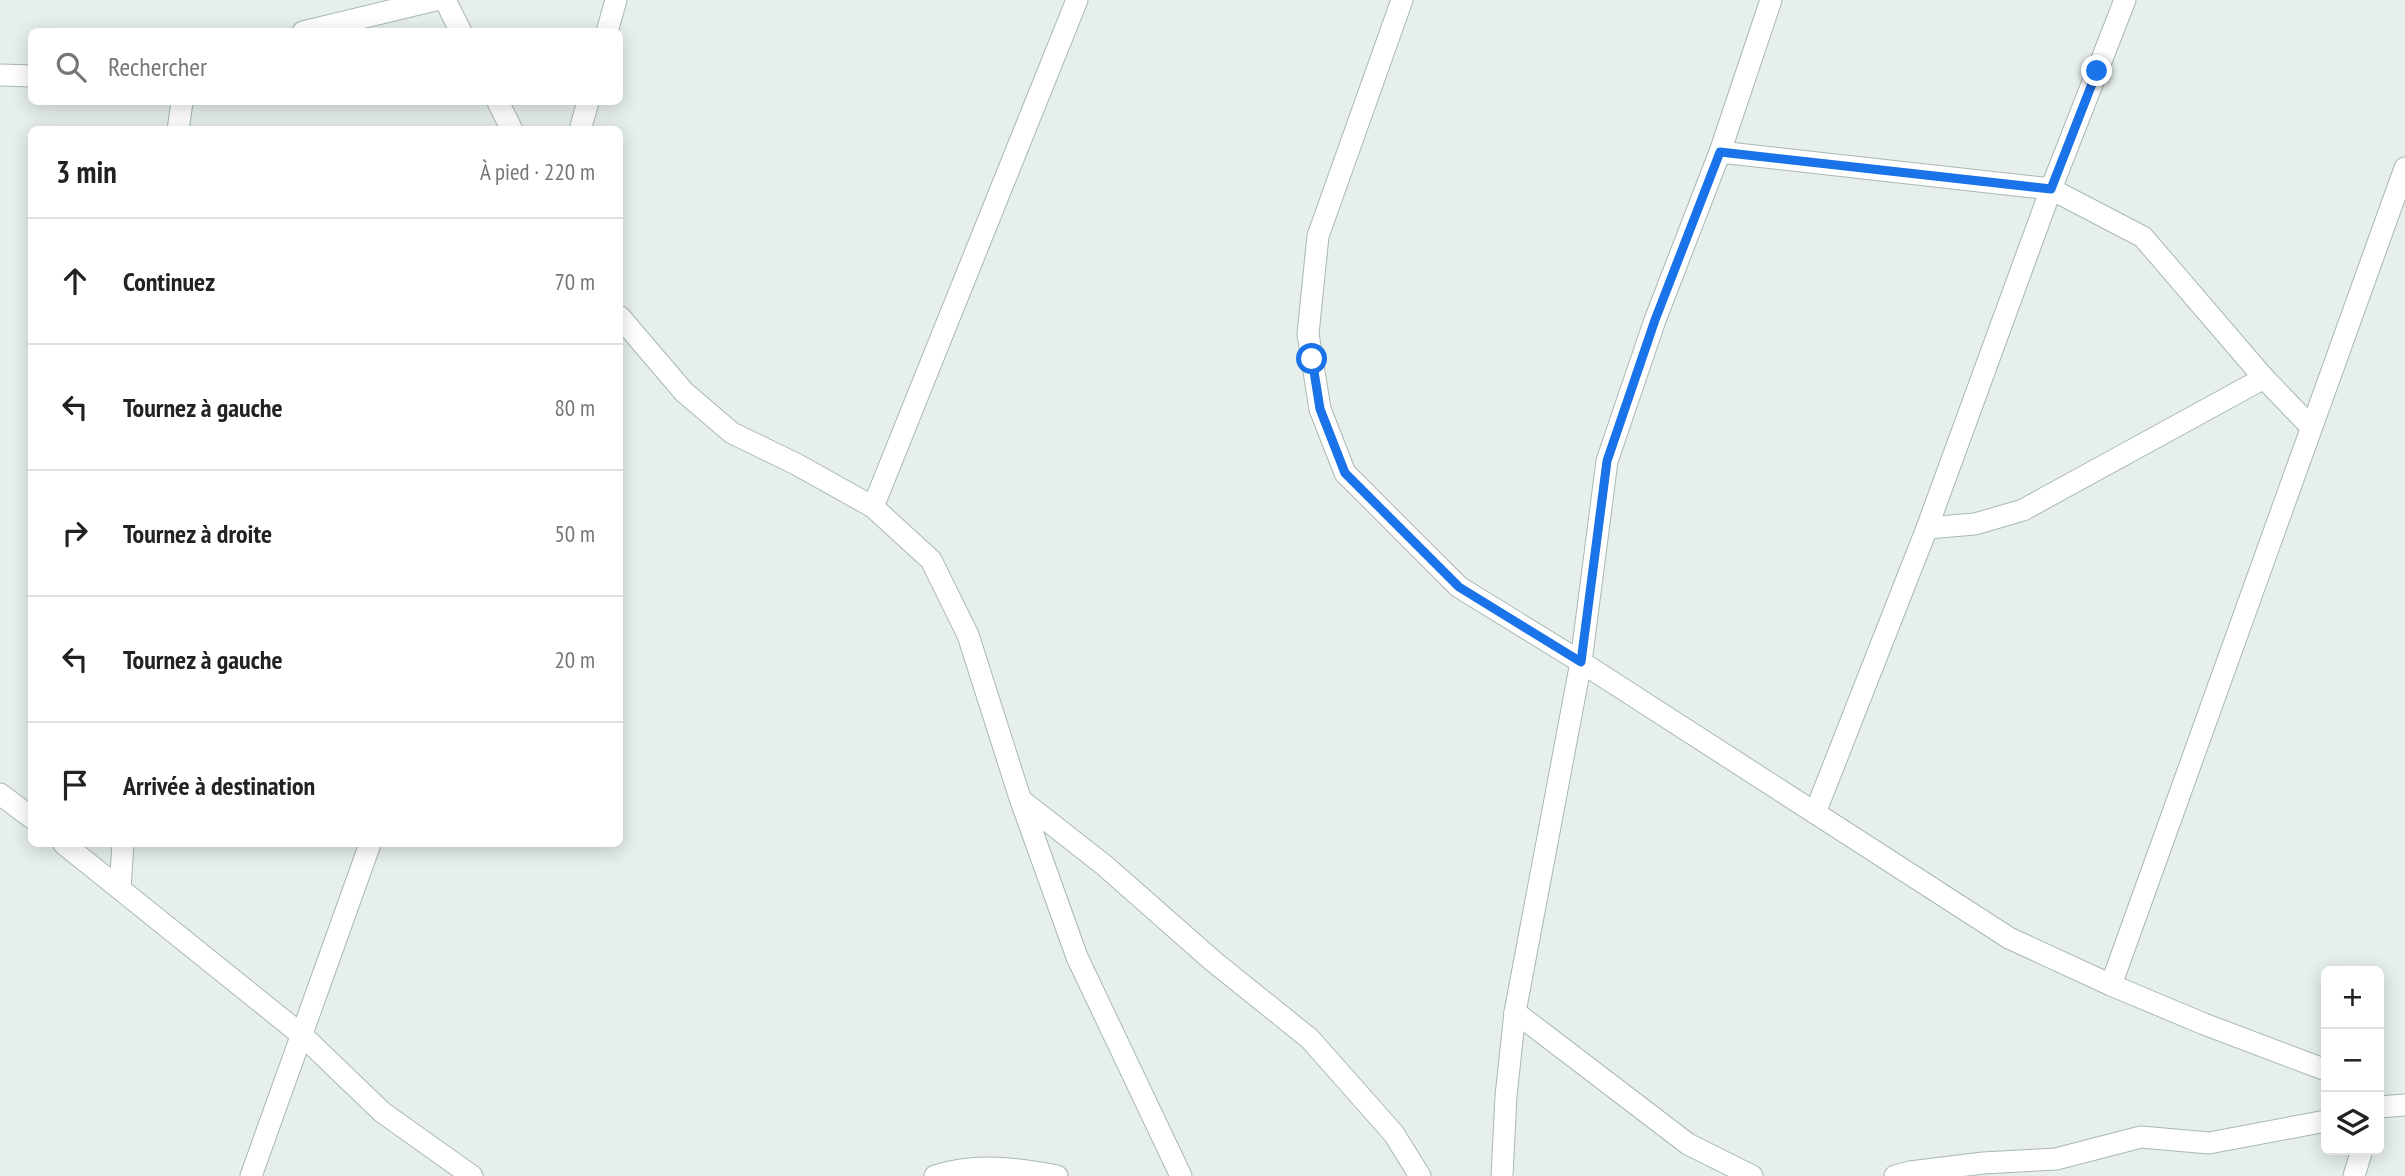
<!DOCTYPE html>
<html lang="fr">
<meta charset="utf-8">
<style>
:root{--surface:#fff;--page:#f6f6f6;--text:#222;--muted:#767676;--line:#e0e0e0}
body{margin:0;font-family:"PT Sans Narrow",sans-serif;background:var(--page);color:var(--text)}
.controls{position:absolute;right:21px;bottom:21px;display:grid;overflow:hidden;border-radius:10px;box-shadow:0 4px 18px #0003}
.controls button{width:63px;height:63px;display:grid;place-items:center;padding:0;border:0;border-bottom:2px solid var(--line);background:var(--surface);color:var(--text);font:35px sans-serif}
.stop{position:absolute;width:21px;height:21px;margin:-16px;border:5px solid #1a73e8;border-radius:50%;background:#fff}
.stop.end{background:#1a73e8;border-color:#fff;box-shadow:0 2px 7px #0008}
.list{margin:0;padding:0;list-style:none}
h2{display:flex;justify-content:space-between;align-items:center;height:91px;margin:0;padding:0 28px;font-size:30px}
h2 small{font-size:23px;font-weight:400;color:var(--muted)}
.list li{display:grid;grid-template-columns:46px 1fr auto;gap:21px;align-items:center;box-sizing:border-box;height:126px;padding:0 28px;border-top:2px solid var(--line)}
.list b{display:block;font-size:26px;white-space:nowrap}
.list em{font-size:23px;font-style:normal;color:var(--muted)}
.icon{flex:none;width:38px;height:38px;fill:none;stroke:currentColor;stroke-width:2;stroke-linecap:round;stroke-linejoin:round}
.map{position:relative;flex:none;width:2405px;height:1176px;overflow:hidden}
.search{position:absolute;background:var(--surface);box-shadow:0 4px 18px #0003;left:28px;top:28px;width:595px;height:77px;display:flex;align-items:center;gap:18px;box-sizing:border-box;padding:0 24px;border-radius:10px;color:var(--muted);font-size:26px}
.panel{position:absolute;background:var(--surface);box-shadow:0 4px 18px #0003;left:28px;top:126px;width:595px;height:721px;border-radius:10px}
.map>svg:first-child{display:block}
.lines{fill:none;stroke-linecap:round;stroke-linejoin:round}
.minor-casing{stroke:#a8b8b2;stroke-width:23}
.minor{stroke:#fff;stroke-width:21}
.route{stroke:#1a73e8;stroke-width:9}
</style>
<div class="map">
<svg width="2405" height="1176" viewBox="0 0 2405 1176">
<rect width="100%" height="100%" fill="#e6efeb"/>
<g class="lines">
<g class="minor-casing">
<g id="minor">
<polyline points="445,0 461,32"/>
<polyline points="1402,0 1318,236 1308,334 1320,409 1345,473 1459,587 1581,662 2009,938 2111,985 2204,1024 2326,1070"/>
<polyline points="1771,0 1720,152 2051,189 1927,528 1815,813"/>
<polyline points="2125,0 2051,189 2143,237 2264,378 2311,427"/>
<polyline points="303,32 435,0"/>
<polyline points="607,32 616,0"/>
<polyline points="0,75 32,76"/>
<polyline points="498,102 512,130"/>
<polyline points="178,130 182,102"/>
<polyline points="580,130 588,102"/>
<polyline points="620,317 684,392 732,433 796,464 873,507 931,560 968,635 1020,798 1077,957 1181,1176"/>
<polyline points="873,507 1077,0"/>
<polyline points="1927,528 1975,524 2023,510 2264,378"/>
<polyline points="0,794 32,818"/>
<polyline points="1021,800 1104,865 1213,961 1310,1039 1394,1134 1420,1176"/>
<polyline points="64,844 303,1036 382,1112 472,1176"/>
<polyline points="120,888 123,844"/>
<polyline points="2111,985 2405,168"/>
<polyline points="1515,1012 1688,1144 1752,1176"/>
<polyline points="2379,1107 2405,1105"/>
<polyline points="251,1176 370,844"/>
<path d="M 935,1176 C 974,1163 1017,1168 1057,1176"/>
<polyline points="1502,1176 1506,1096 1515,1012 1581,662 1607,461 1655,320 1720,152"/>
<polyline points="1895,1176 1910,1172 1983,1163 2056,1159 2141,1137 2209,1143 2326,1121"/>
<polyline points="2354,1176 2362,1150"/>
</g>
</g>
<use href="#minor" class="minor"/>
</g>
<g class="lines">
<polyline class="route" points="1312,359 1320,409 1345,473 1459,587 1581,662 1607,461 1655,320 1720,152 2051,189 2097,71"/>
</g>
</svg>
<div class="controls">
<button>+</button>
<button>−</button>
<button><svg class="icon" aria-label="layers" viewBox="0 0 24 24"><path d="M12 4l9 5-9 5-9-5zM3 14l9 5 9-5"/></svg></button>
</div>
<div class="stop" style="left:1312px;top:359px"></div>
<div class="stop end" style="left:2097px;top:71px"></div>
<div class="search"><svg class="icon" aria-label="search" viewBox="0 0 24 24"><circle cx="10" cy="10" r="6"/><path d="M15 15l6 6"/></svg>Rechercher</div>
<section class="panel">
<h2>3 min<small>À pied · 220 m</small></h2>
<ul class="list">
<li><svg class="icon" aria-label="ahead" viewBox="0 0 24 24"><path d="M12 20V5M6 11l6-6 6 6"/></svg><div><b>Continuez</b></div><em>70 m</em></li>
<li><svg class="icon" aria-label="left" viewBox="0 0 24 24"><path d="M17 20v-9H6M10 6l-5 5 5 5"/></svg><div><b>Tournez à gauche</b></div><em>80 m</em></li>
<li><svg class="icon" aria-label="right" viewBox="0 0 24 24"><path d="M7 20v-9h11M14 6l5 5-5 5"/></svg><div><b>Tournez à droite</b></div><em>50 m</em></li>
<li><svg class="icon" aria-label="left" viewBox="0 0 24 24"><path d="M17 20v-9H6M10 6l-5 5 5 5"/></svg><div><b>Tournez à gauche</b></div><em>20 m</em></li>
<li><svg class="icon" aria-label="arrive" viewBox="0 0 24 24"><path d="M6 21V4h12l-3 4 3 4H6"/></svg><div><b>Arrivée à destination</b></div></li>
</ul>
</section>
</div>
